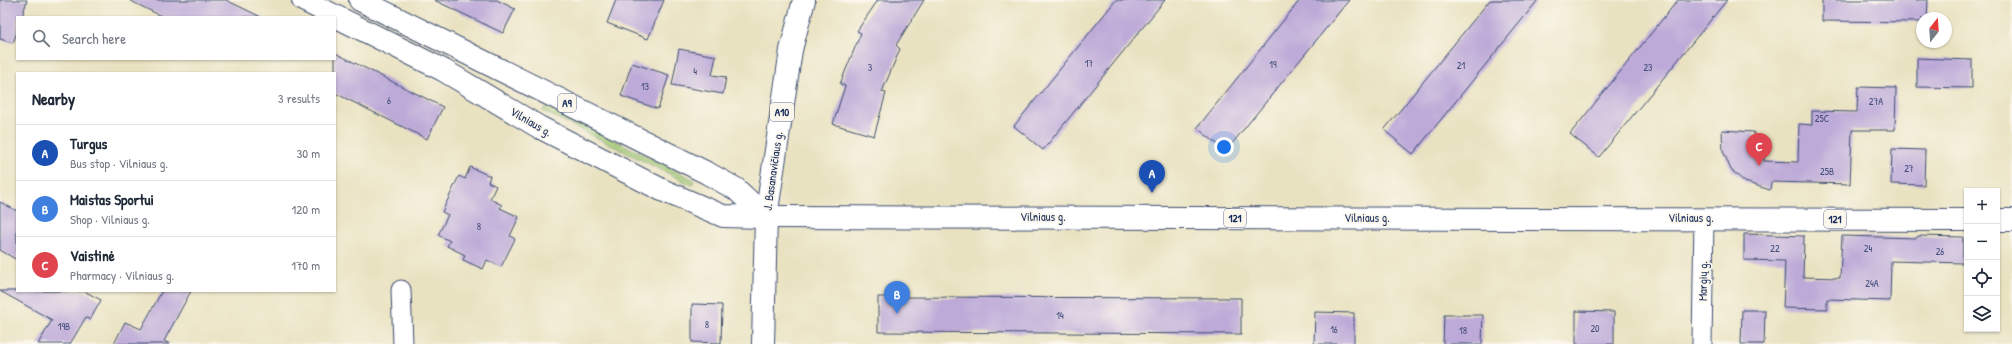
<!DOCTYPE html>
<meta charset="utf-8">
<style>
:root{--surface:#fff;--page:#f2f2f3;--text:#1f2937;--muted:#747a83;--line:#e0e1e3;--accent:#b5179e}
body{margin:0;font-family:"Patrick Hand",sans-serif;background:var(--page);color:var(--text)}
.controls{position:absolute;right:12px;bottom:12px;display:grid;overflow:hidden;border-radius:0px;box-shadow:0 1px 3px #0004}
.controls button{width:36px;height:36px;display:grid;place-items:center;padding:0;border:0;border-bottom:1px solid var(--line);background:var(--surface);color:var(--text);font:20px sans-serif}
.compass{position:absolute;left:1916px;top:12px;width:36px;height:36px;border-radius:50%;background:var(--surface);box-shadow:0 1px 3px #0004;rotate:17deg}
.you{position:absolute;left:1224px;top:147px;width:14px;height:14px;margin:-10px;border:3px solid #fff;border-radius:50%;background:#1a73e8;box-shadow:0 0 0 6px #1a73e833}
.badge{display:grid;place-items:center;width:26px;height:26px;border-radius:50%;background:var(--accent);color:#fff;font-size:13px;font-weight:700}
.pin{position:absolute;translate:-50% -33px;filter:drop-shadow(0 1px 2px #0008)}
.pin::after{content:'';position:absolute;top:21px;width:14px;height:12px;background:inherit;clip-path:polygon(0 0,100% 0,50% 100%)}
.list{margin:0;padding:0;list-style:none}
h2{display:flex;justify-content:space-between;align-items:center;height:52px;margin:0;padding:0 16px;font-size:17px}
h2 small{font-size:13px;font-weight:400;color:var(--muted)}
.list li{display:grid;grid-template-columns:26px 1fr auto;gap:12px;align-items:center;box-sizing:border-box;height:56px;padding:0 16px;border-top:1px solid var(--line)}
.list b{display:block;font-size:15px;white-space:nowrap}
.list p{margin:0;font-size:13px;white-space:nowrap;color:var(--muted)}
.list em{font-size:13px;font-style:normal;color:var(--muted)}
.icon{flex:none;width:22px;height:22px;fill:none;stroke:currentColor;stroke-width:2;stroke-linecap:round;stroke-linejoin:round}
.map{position:relative;flex:none;width:2012px;height:344px;overflow:hidden}
.search{position:absolute;background:var(--surface);box-shadow:0 1px 3px #0004;left:16px;top:16px;width:320px;height:44px;display:flex;align-items:center;gap:10px;box-sizing:border-box;padding:0 14px;border-radius:0px;color:var(--muted);font-size:15px}
.panel{position:absolute;background:var(--surface);box-shadow:0 1px 3px #0004;left:16px;top:72px;width:320px;height:220px;border-radius:0px}
.map>svg:first-child{display:block}
.green{fill:#a7cc77;stroke:#617e6a}
.building{fill:#bdaad8}
.lines{fill:none;stroke-linecap:round;stroke-linejoin:round}
.minor-casing{stroke:#3a4a6d;stroke-width:21}
.primary-casing{stroke:#3a4a6d;stroke-width:24}
.trunk-casing{stroke:#3a4a6d;stroke-width:24}
.minor{stroke:#fff;stroke-width:19}
.primary{stroke:#fff;stroke-width:22}
.trunk{stroke:#fff;stroke-width:22}
.labels{text-anchor:middle;stroke-width:3.5;stroke-linejoin:round;paint-order:stroke}
.number-label{font-size:10px;fill:#444e7c}
.shield{fill:#fbf7ec;stroke:#5e6b89;stroke-width:1}
.shield-label{font-size:11px;font-weight:bold;fill:#1b2f5e}
.street-label{font-size:12px;fill:#1b2f5e;stroke:#fbf7ec}
</style>
<div class="map">
<svg width="2012" height="344" viewBox="0 0 2012 344">
<rect width="100%" height="100%" fill="#fbf7ec"/>
<filter id="ink" filterUnits="userSpaceOnUse"><feTurbulence type="fractalNoise" baseFrequency=".025" numOctaves="2"/><feDisplacementMap in="SourceGraphic" scale="8" xChannelSelector="R" yChannelSelector="G"/><feConvolveMatrix kernelMatrix="1 2 1 2 8 2 1 2 1" color-interpolation-filters="sRGB"/></filter>
<filter id="wash" filterUnits="userSpaceOnUse"><feTurbulence type="fractalNoise" baseFrequency=".012" numOctaves="4" result="noise"/><feDisplacementMap in="SourceGraphic" scale="16" xChannelSelector="R" yChannelSelector="G"/><feGaussianBlur stdDeviation="0.9" result="paint"/><feColorMatrix in="noise" values="0 0 0 0 0 0 0 0 0 0 0 0 0 0 0 0 0 1.4 0 .05"/><feComposite in="paint" operator="in"/></filter>
<g filter="url(#wash)">
<rect width="100%" height="100%" fill="#e9e2c1"/>
<polygon class="green" points="546,106 694,180 692,185 543,111"/>
<g id="blocks">
<g class="building">
<polygon points="0,0 27,0 22,17 17,17 17,32 13,43 0,39"/>
<polygon points="129,0 226,0 261,17 163,17"/>
<polygon points="434,0 497,0 515,9 503,33"/>
<polygon points="616,0 664,0 648,39 607,23"/>
<polygon points="878,0 924,0 896,45 900,49 882,92 886,93 874,136 833,124 845,86 840,84 861,33 857,31"/>
<polygon points="1116,0 1165,0 1043,150 1014,126"/>
<polygon points="1300,0 1349,0 1226,151 1197,128"/>
<polygon points="1490,0 1538,0 1413,154 1384,130"/>
<polygon points="1678,0 1727,0 1599,157 1570,134"/>
<polygon points="1822,0 1928,0 1927,18 1922,18 1922,22 1822,21"/>
<polygon points="679,49 716,56 712,75 726,77 723,94 672,85"/>
<polygon points="335,53 443,107 427,139 335,93"/>
<polygon points="1917,58 1972,60 1972,88 1917,87"/>
<polygon points="632,63 669,75 658,109 621,96"/>
<polygon points="1858,87 1896,88 1895,130 1852,130 1850,184 1771,182 1770,190 1745,182 1731,170 1723,151 1722,130 1754,132 1753,142 1765,142 1764,161 1798,162 1799,124 1812,125 1812,111 1857,112"/>
<polygon points="1892,149 1925,150 1924,185 1891,184"/>
<polygon points="470,167 490,176 488,182 496,186 490,199 502,205 500,208 519,217 510,236 515,239 501,267 487,260 483,269 463,260 465,255 447,246 450,241 438,235 448,215 442,212 459,176 465,179"/>
<polygon points="0,202 17,211 17,260 0,250"/>
<polygon points="1744,234 1804,236 1803,277 1840,278 1842,236 1917,238 1918,236 1963,237 1963,263 1891,261 1890,301 1827,299 1827,309 1783,308 1785,261 1744,260"/>
<polygon points="0,291 84,291 101,300 90,320 86,317 70,344 38,344 52,320"/>
<polygon points="162,291 191,291 164,341 170,344 114,344 125,322 141,329"/>
<polygon points="878,297 1241,298 1241,334 878,332"/>
<polygon points="692,304 722,305 721,343 692,342"/>
<polygon points="1742,310 1765,310 1764,344 1741,344"/>
<polygon points="1576,311 1614,312 1614,344 1576,344"/>
<polygon points="1315,312 1354,313 1354,344 1314,344"/>
<polygon points="1444,315 1483,315 1482,344 1443,344"/>
</g>
</g>
</g>
<g filter="url(#ink)">
<use href="#blocks" fill-opacity="0" stroke="#3a4a6d" stroke-width="1"/>
<g class="lines">
<g class="minor-casing">
<g id="minor">
<polyline points="401,290 403,344"/>
<polyline points="1702,344 1704,218"/>
</g>
</g>
<g class="primary-casing">
<g id="primary">
<polyline points="766,217 1967,220"/>
<polyline points="1997,220 2012,220"/>
</g>
</g>
<g class="trunk-casing">
<g id="trunk">
<polyline points="303,0 443,70 539,127 662,190 723,216 766,217"/>
<polyline points="360,0 707,173 736,189 766,217"/>
<polyline points="763,344 766,217 791,50 804,0"/>
</g>
</g>
<use href="#minor" class="minor"/>
<use href="#primary" class="primary"/>
<use href="#trunk" class="trunk"/>
</g>
</g>
<g class="labels">
<g class="number-label">
<text x="1089" y="67">17</text>
<text x="1273" y="68">19</text>
<text x="1461" y="69">21</text>
<text x="870" y="71">3</text>
<text x="1648" y="71">23</text>
<text x="695" y="75">4</text>
<text x="645" y="90">13</text>
<text x="389" y="104">6</text>
<text x="1876" y="105">27A</text>
<text x="1822" y="122">25C</text>
<text x="1909" y="172">27</text>
<text x="1827" y="175">25B</text>
<text x="479" y="230">8</text>
<text x="1775" y="252">22</text>
<text x="1868" y="252">24</text>
<text x="1940" y="255">26</text>
<text x="1872" y="287">24A</text>
<text x="1060" y="319">14</text>
<text x="707" y="328">8</text>
<text x="64" y="330">19B</text>
<text x="1595" y="332">20</text>
<text x="1334" y="333">16</text>
<text x="1463" y="334">18</text>
</g>
<g class="shield">
<rect x="558" y="94" width="18" height="18" rx="3"/>
<rect x="770" y="103" width="24" height="18" rx="3"/>
<rect x="1224" y="209" width="22" height="18" rx="3"/>
<rect x="1824" y="210" width="22" height="18" rx="3"/>
</g>
<g class="shield-label">
<text x="567" y="107">A9</text>
<text x="782" y="116">A10</text>
<text x="1235" y="222">121</text>
<text x="1835" y="223">121</text>
</g>
<g class="street-label">
<text transform="translate(531 122) rotate(30)" y="4">Vilniaus g.</text>
<text transform="translate(773 171) rotate(-82)" y="4">J. Basanavičiaus g.</text>
<text x="1043" y="221">Vilniaus g.</text>
<text x="1367" y="222">Vilniaus g.</text>
<text x="1691" y="222">Vilniaus g.</text>
<text transform="translate(1703 281) rotate(-89)" y="4">Margių g.</text>
</g>
</g>
</svg>
<div class="controls">
<button>+</button>
<button>−</button>
<button><svg class="icon" aria-label="locate" viewBox="0 0 24 24"><circle cx="12" cy="12" r="6"/><path d="M12 2v4M12 18v4M2 12h4M18 12h4"/></svg></button>
<button><svg class="icon" aria-label="layers" viewBox="0 0 24 24"><path d="M12 4l9 5-9 5-9-5zM3 14l9 5 9-5"/></svg></button>
</div>
<svg class="compass" viewBox="-18 -18 36 36"><path d="M0-13l5 13h-10z" fill="#e53935"/><path d="M0 13l5-13h-10z" fill="#747a83"/></svg>
<div class="you"></div>
<div class="pin badge" style="left:1152px;top:193px;background:#1a4fb4">A</div>
<div class="pin badge" style="left:897px;top:314px;background:#3f7fe0">B</div>
<div class="pin badge" style="left:1759px;top:166px;background:#e0444e">C</div>
<div class="search"><svg class="icon" aria-label="search" viewBox="0 0 24 24"><circle cx="10" cy="10" r="6"/><path d="M15 15l6 6"/></svg>Search here</div>
<section class="panel">
<h2>Nearby<small>3 results</small></h2>
<ul class="list">
<li><span class="badge" style="background:#1a4fb4">A</span><div><b>Turgus</b><p>Bus stop · Vilniaus g.</p></div><em>30 m</em></li>
<li><span class="badge" style="background:#3f7fe0">B</span><div><b>Maistas Sportui</b><p>Shop · Vilniaus g.</p></div><em>120 m</em></li>
<li><span class="badge" style="background:#e0444e">C</span><div><b>Vaistinė</b><p>Pharmacy · Vilniaus g.</p></div><em>170 m</em></li>
</ul>
</section>
</div>
